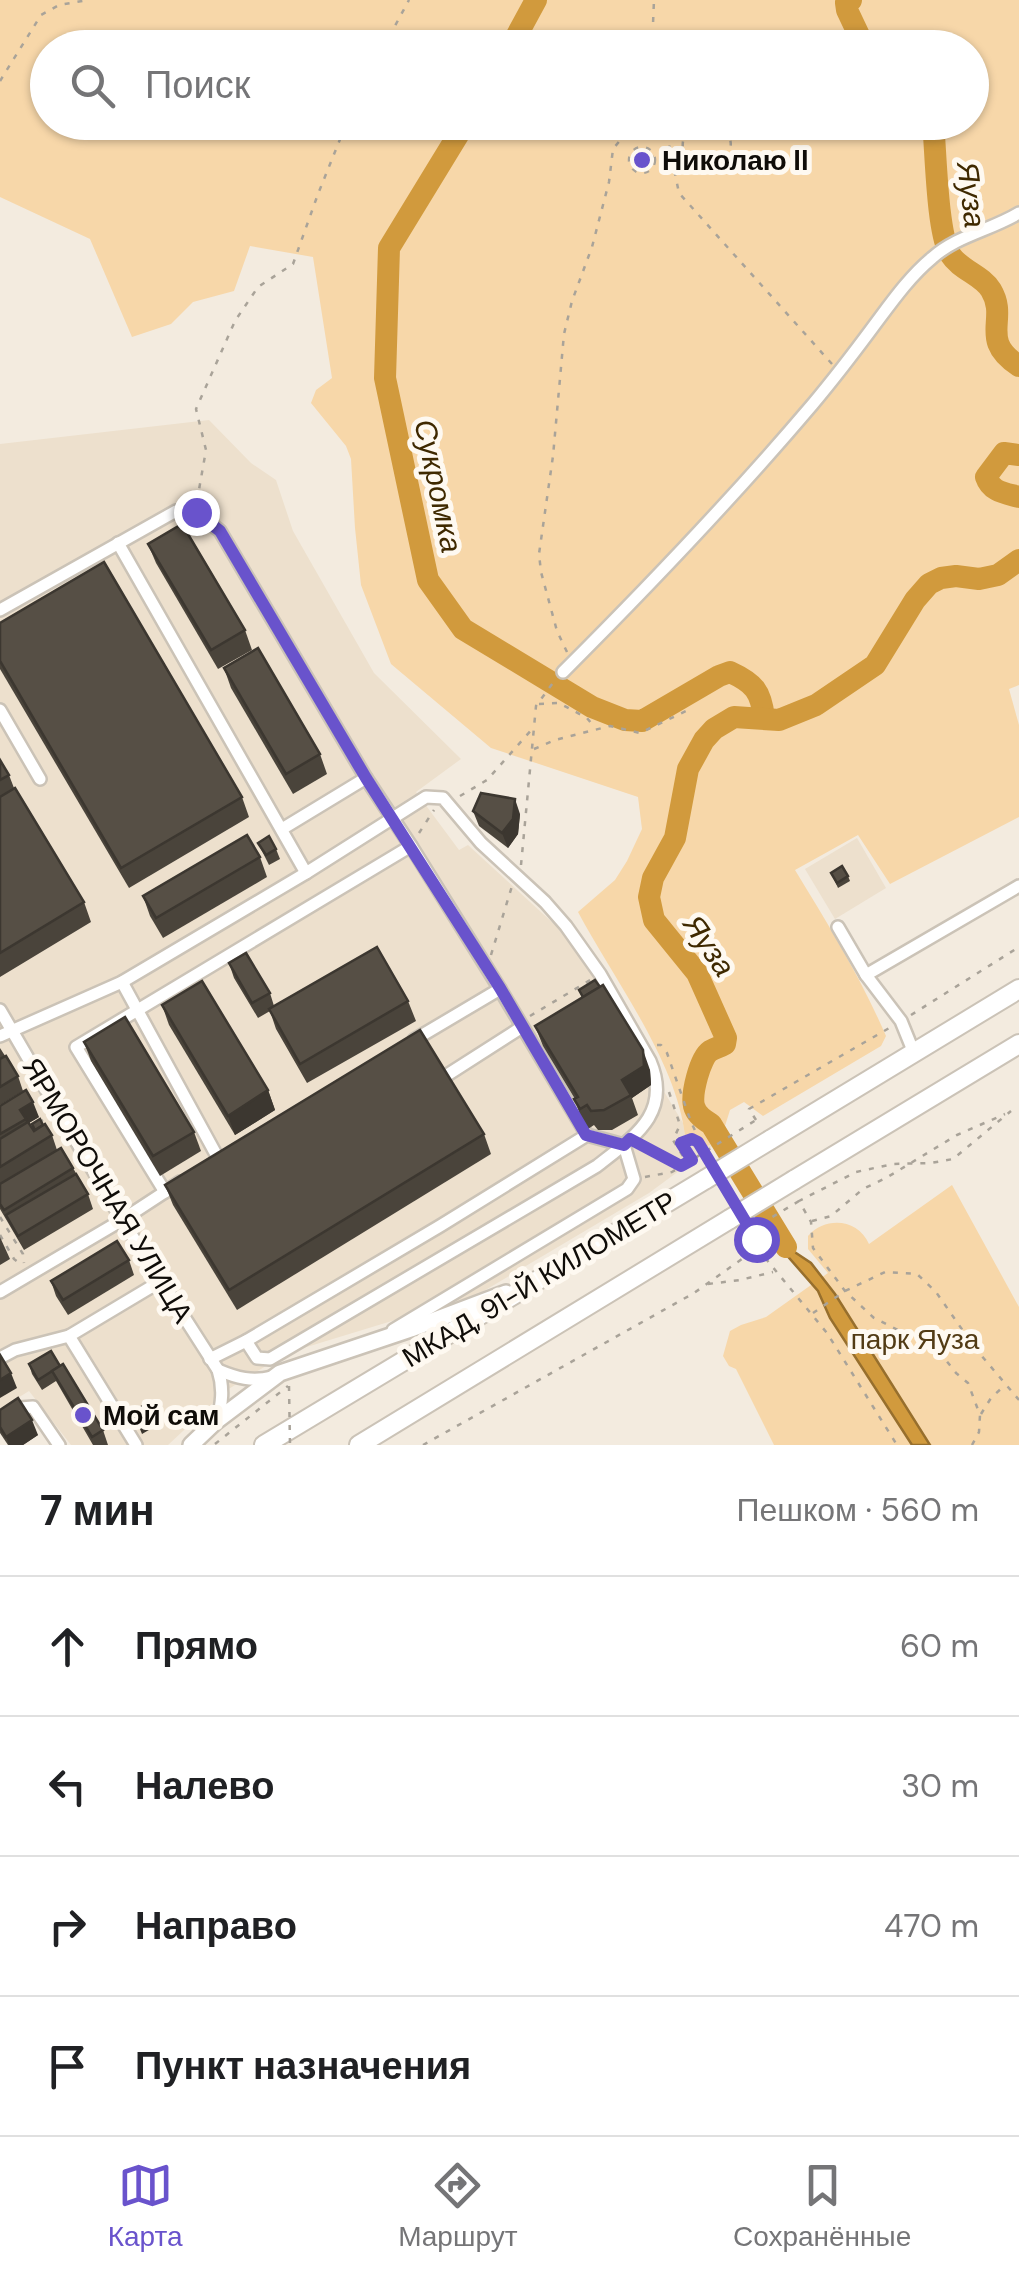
<!DOCTYPE html>
<html lang="ru">
<meta charset="utf-8">
<style>
:root{--surface:#fff;--page:#f6f6f6;--text:#202124;--muted:#757577;--line:#e0e0e0;--accent:#6953cc}
body{margin:0;font-family:"DM Sans",sans-serif;background:var(--page);color:var(--text)}
.stop{position:absolute;width:30px;height:30px;margin:-22px;border:8px solid #6953cc;border-radius:50%;background:#fff}
.stop.end{background:#6953cc;border-color:#fff;box-shadow:0 2px 10px #0008}
.list{margin:0;padding:0;list-style:none}
h2{display:flex;justify-content:space-between;align-items:center;height:130px;margin:0;padding:0 40px;font-size:42px}
h2 small{font-size:32px;font-weight:400;color:var(--muted)}
.list li{display:grid;grid-template-columns:65px 1fr auto;gap:30px;align-items:center;box-sizing:border-box;height:140px;padding:0 40px;border-top:2px solid var(--line)}
.list b{display:block;font-size:38px;white-space:nowrap}
.list em{font-size:32px;font-style:normal;color:var(--muted)}
.icon{flex:none;width:55px;height:55px;fill:none;stroke:currentColor;stroke-width:2;stroke-linecap:round;stroke-linejoin:round}
.map{position:relative;flex:none;width:1019px;height:1445px;overflow:hidden}
.search{position:absolute;background:var(--surface);box-shadow:0 2px 8px #0004;left:30px;right:30px;top:30px;height:110px;display:flex;align-items:center;gap:25px;box-sizing:border-box;padding:0 35px;border-radius:55px;color:var(--muted);font-size:38px}
.sheet{height:690px;background:var(--surface)}
nav{display:flex;justify-content:space-around;align-items:center;box-sizing:border-box;height:140px;border-top:2px solid var(--line);background:var(--surface);font-size:28px;color:var(--muted)}
nav a{display:grid;justify-items:center;gap:5px}
nav .on{color:var(--accent)}
.map>svg:first-child{display:block}
.built{fill:#ede0cd}
.green{fill:#f7d7a9;fill-rule:evenodd}
.water{fill:#d19a3d;stroke:#976f2d;stroke-width:2.5}
.lines{fill:none;stroke-linecap:round;stroke-linejoin:round}
.river{stroke:#d19a3d;stroke-width:22}
.minor-casing{stroke:#cbc3b7;stroke-width:16}
.major-casing{stroke:#cbc3b7;stroke-width:20}
.highway-casing{stroke:#cbc3b7;stroke-width:22}
.path{stroke:#a9a399;stroke-width:2.5;stroke-dasharray:5 8;stroke-linecap:butt}
.minor{stroke:#fff;stroke-width:11}
.major{stroke:#fff;stroke-width:15}
.highway{stroke:#fff;stroke-width:18}
.highway-bridge-casing{stroke:#cbc3b7;stroke-width:22;stroke-linecap:butt}
.path-bridge{stroke:#a9a399;stroke-width:2.5;stroke-dasharray:5 8;stroke-linecap:butt}
.highway-bridge{stroke:#fff;stroke-width:18}
.wall{fill:#4a443b}
.shaded-wall{fill:#3c3730}
.building{fill:#564f45;stroke:#3c3730;stroke-width:2.5}
.route{stroke:#6953cc;stroke-width:12}
.poi-dot{fill:#6953cc;stroke:#fef9f1;stroke-width:4}
.labels{text-anchor:middle;stroke-width:10;stroke-linejoin:round;paint-order:stroke}
.poi-label{font-size:28px;font-weight:bold;fill:#0f0c08;stroke:#fef9f1;text-anchor:start}
.street-label{font-size:28px;fill:#0f0c08;stroke:#fef9f1}
.park-label{font-size:28px;fill:#523b15;stroke:#fef9f1}
.water-label{font-size:30px;font-style:italic;fill:#3f2900;stroke:#fef9f1}
</style>
<div class="map">
<svg width="1019" height="1445" viewBox="0 0 1019 1445">
<rect width="100%" height="100%" fill="#f3ebdf"/>
<g class="built">
<polygon points="209,420 251,463 276,480 293,531 374,673 461,759 416,792 459,850 468,845 554,924 582,956 683,1123 685,1136 692,1137 706,1147 721,1140 649,1193 477,1295 287,1353 227,1390 168,1445 71,1445 29,1391 0,1409 0,444"/>
<polygon points="857,838 886,888 835,919 805,869"/>
</g>
<g class="green">
<path d="M 0,0 L 1019,0 L 1019,685 L 1009,689 L 1019,725 L 1019,817 L 890,884 L 858,835 L 795,870 C 828,924 861,978 886,1036 L 881,1046 L 763,1116 L 744,1102 L 730,1110 L 725,1126 L 729,1134 L 706,1147 L 692,1137 L 685,1136 C 677,1062 613,978 578,912 L 615,880 L 627,861 L 642,829 L 638,797 L 491,748 L 391,664 L 361,585 L 355,528 L 351,459 L 346,446 L 311,403 L 316,390 L 332,378 L 313,257 L 250,246 L 234,291 L 193,302 L 171,324 L 132,337 L 90,239 L 0,197 ZM 48,48 L 972,48 L 972,122 L 48,122 Z"/>
<path d="M 952,1185 L 1019,1307 L 1019,1445 L 774,1445 L 736,1369 L 729,1366 L 723,1356 L 730,1331 L 741,1325 L 766,1317 L 828,1273 L 808,1249 L 808,1236 C 826,1216 858,1219 869,1244 Z"/>
</g>
<polygon class="water" points="778,1219 781,1229 787,1235 793,1251 811,1263 835,1294 930,1445 912,1445 830,1318 818,1291 777,1244 767,1224"/>
<g class="lines">
<g class="river">
<polyline points="851,0 846,3 847,10 865,48"/>
<polyline points="510,48 536,0"/>
<path d="M 466,122 L 389,248 L 385,378 L 428,580 L 463,629 L 592,707 L 625,720 L 642,721 L 719,676 L 730,672 C 754,683 761,691 764,718"/>
<path d="M 933,122 C 936,153 937,232 950,254 C 960,270 982,275 991,290 C 1009,320 978,339 1019,366"/>
<path d="M 1019,455 L 1004,453 L 986,477 C 991,492 1005,493 1019,497"/>
<path d="M 786,1247 L 711,1124 C 704,1120 696,1114 694,1106 C 691,1094 700,1058 710,1051 C 715,1048 720,1047 725,1044 L 726,1038 L 697,973 L 654,920 L 649,897 L 653,878 L 675,838 L 688,769 L 704,740 L 714,729 L 734,717 L 779,720 L 816,705 L 875,665 L 915,600 L 929,584 L 941,578 L 956,576 L 979,579 L 998,575 L 1019,560"/>
</g>
<g class="minor-casing">
<g id="minor">
<polyline points="118,543 306,873"/>
<polyline points="0,610 176,511 196,512 220,531 366,778 411,846 500,989 587,1135"/>
<path d="M 563,672 C 649,586 733,498 812,405 C 833,380 853,354 873,327 C 891,303 909,277 932,258 C 956,236 991,230 1019,213"/>
<polyline points="0,710 40,779"/>
<polyline points="282,829 366,778"/>
<polyline points="838,927 866,975 901,1021 914,1053"/>
<polyline points="866,975 1019,886"/>
<polyline points="122,982 218,1158"/>
<path d="M 0,1010 L 122,1220 L 218,1370 C 224,1388 222,1404 217,1422"/>
<path d="M 0,1036 L 122,982 L 306,873 L 426,797 L 443,798 L 481,843 L 545,902 L 566,926 L 600,974 L 650,1061 C 672,1113 635,1136 597,1166 L 270,1359 L 257,1358 L 246,1341"/>
<polyline points="414,1040 500,989"/>
<polyline points="444,1077 522,1027"/>
<polyline points="165,1192 76,1047 411,846"/>
<polyline points="0,1292 122,1220 180,1182"/>
<polyline points="393,1330 627,1189 634,1179 624,1145"/>
<polyline points="0,1358 15,1350 69,1336"/>
<polyline points="210,1359 246,1341 440,1226 587,1135 624,1145"/>
<path d="M 218,1370 C 237,1378 252,1382 272,1377"/>
<polyline points="0,1422 20,1408 33,1407 59,1445"/>
<polyline points="136,1445 69,1336 161,1281"/>
</g>
</g>
<g class="major-casing">
<polyline id="major" points="191,1445 215,1422 280,1373 411,1329 506,1293"/>
</g>
<g class="highway-casing">
<g id="highway">
<polyline points="770,1140 1019,989"/>
<polyline points="794,1180 1019,1044"/>
<polyline points="264,1445 706,1179"/>
<polyline points="359,1445 730,1219"/>
</g>
</g>
<g class="path">
<polyline points="383,48 409,0"/>
<polyline points="652,48 654,0"/>
<polyline points="0,81 41,15 59,5 88,0"/>
<polyline points="658,122 669,145 679,193 832,364"/>
<path d="M 699,122 C 689,128 681,136 683,149 C 690,196 764,149 713,122"/>
<circle cx="642" cy="160" r="13"/>
<polyline points="649,158 681,150"/>
<polyline points="197,501 206,450 196,409 235,321 258,287 293,264 318,194 347,122"/>
<polyline points="567,652 557,631 541,572 539,554 553,456 564,334 572,301 592,247 609,182 613,149 635,122"/>
<polyline points="539,704 559,703 587,718 595,728"/>
<polyline points="534,749 555,740 610,726 640,733 686,711"/>
<polyline points="460,796 487,780 534,727"/>
<polyline points="419,833 434,810"/>
<polyline points="521,865 536,706 555,680"/>
<polyline points="491,955 512,886"/>
<polyline points="911,1015 1019,947"/>
<polyline points="530,1016 592,979"/>
<polyline points="657,1045 661,1045 667,1053 691,1122 708,1158"/>
<polyline points="669,1092 680,1125 673,1140 687,1163"/>
<polyline points="756,1120 749,1109 891,1027"/>
<polyline points="30,1128 43,1120"/>
<polyline points="640,1145 681,1167"/>
<polyline points="691,1159 681,1143 692,1139 698,1142"/>
<polyline points="687,1163 695,1158"/>
<polyline points="645,1177 672,1172 680,1167"/>
<polyline points="726,1186 735,1200"/>
<polyline points="0,1217 23,1254 24,1263"/>
<polyline points="812,1221 831,1216 863,1189 886,1178 957,1135 1005,1114"/>
<polyline points="749,1224 756,1236 757,1248 827,1333 897,1445"/>
<polyline points="0,1235 14,1259 22,1265"/>
<polyline points="739,1237 749,1253"/>
<polyline points="708,1284 740,1280 773,1272"/>
<polyline points="813,1313 845,1291 885,1272 917,1274 936,1292 975,1348 1019,1400"/>
<polyline points="981,1414 991,1398 1004,1386"/>
<polyline points="215,1444 288,1386"/>
<polyline points="423,1445 694,1293 756,1249"/>
<polyline points="972,1445 979,1432 980,1415 968,1383 956,1373 938,1350 874,1318 845,1291 813,1248 811,1222 799,1201 856,1172 893,1164 931,1163 953,1159 1011,1111"/>
</g>
<use href="#minor" class="minor"/>
<use href="#major" class="major"/>
<use href="#highway" class="highway"/>
<g class="highway-bridge-casing">
<g id="highway-bridge">
<polyline points="706,1179 770,1140"/>
<polyline points="730,1219 794,1180"/>
</g>
</g>
<g class="path-bridge">
<polyline points="695,1158 756,1120"/>
<polyline points="739,1237 799,1201"/>
<polyline points="289,1386 290,1445"/>
</g>
<use href="#highway-bridge" class="highway-bridge"/>
</g>
<g class="wall">
<polygon points="148,544 245,630 252,650 218,669 156,563"/>
<polygon points="0,623 242,797 249,817 129,888 0,669"/>
<polygon points="224,668 320,754 327,774 293,794 231,688"/>
<polygon points="0,760 9,775 14,788 84,902 91,922 0,977"/>
<polygon points="473,811 520,814 518,834 508,848 479,826"/>
<polygon points="258,843 276,849 280,859 269,865"/>
<polygon points="260,857 267,877 163,938 150,916 143,896"/>
<polygon points="831,873 848,876 850,881 838,888"/>
<polygon points="229,963 270,993 274,1006 408,1001 416,1021 307,1083 276,1029 270,1011 258,1018 234,978"/>
<polygon points="579,990 650,1070 651,1085 632,1098 638,1115 612,1130 598,1130 594,1125 588,1129 581,1119 575,1099 543,1046 535,1026 582,998"/>
<polygon points="162,1005 268,1090 275,1110 235,1135 169,1025"/>
<polygon points="84,1042 194,1132 201,1151 160,1176 91,1061"/>
<polygon points="0,1048 18,1076 23,1091 0,1105"/>
<polygon points="0,1106 39,1117 29,1123 34,1131 32,1124 52,1135 57,1150 73,1168 88,1194 93,1209 24,1250 0,1209"/>
<polygon points="484,1134 491,1154 237,1310 173,1205 165,1185"/>
<polygon points="0,1237 10,1259 0,1265"/>
<polygon points="129,1260 134,1275 68,1315 56,1296 51,1281"/>
<polygon points="51,1351 103,1430 108,1445 93,1445 56,1381 42,1390 32,1374 29,1364"/>
<polygon points="0,1410 38,1435 23,1445 8,1445 0,1433"/>
</g>
<g class="shaded-wall">
<polygon points="515,799 520,814 518,834 508,848 502,833"/>
<polygon points="643,1050 650,1070 651,1085 632,1098 622,1080"/>
<polygon points="268,1090 275,1110 235,1135 228,1116"/>
<polygon points="33,1102 39,1117 27,1124 20,1110"/>
<polygon points="11,1373 17,1388 0,1398 0,1380"/>
<polygon points="150,1417 154,1427 142,1434 138,1424"/>
<polygon points="32,1420 38,1435 23,1445 9,1445 6,1437"/>
</g>
<g class="building">
<polygon points="182,524 245,630 211,650 148,544"/>
<polygon points="104,562 242,797 121,868 0,661 0,623"/>
<polygon points="258,648 320,754 286,774 224,668"/>
<polygon points="0,760 9,775 0,780"/>
<polygon points="15,788 84,902 0,953 0,797"/>
<polygon points="481,793 515,799 513,819 502,833 473,811"/>
<polygon points="247,835 260,857 156,918 143,896"/>
<polygon points="269,836 276,849 266,855 258,843"/>
<polygon points="842,866 848,876 837,883 831,873"/>
<polygon points="377,947 408,1001 300,1064 269,1009"/>
<polygon points="246,953 270,993 252,1003 229,963"/>
<polygon points="595,980 600,987 583,997 579,990"/>
<polygon points="202,981 268,1090 228,1116 162,1005"/>
<polygon points="603,985 643,1050 644,1066 622,1080 631,1095 604,1110 591,1111 587,1105 580,1109 574,1099 578,1097 535,1026"/>
<polygon points="125,1017 194,1132 153,1156 84,1042"/>
<polygon points="420,1030 484,1134 229,1290 165,1185"/>
<polygon points="6,1056 18,1076 0,1087 0,1059"/>
<polygon points="26,1090 33,1102 20,1110 26,1119 0,1134 0,1106"/>
<polygon points="40,1119 43,1125 35,1130 32,1124"/>
<polygon points="28,1122 34,1131 45,1124 52,1135 0,1167 0,1139"/>
<polygon points="61,1148 73,1168 4,1210 0,1204 0,1184"/>
<polygon points="76,1174 88,1194 18,1236 6,1215"/>
<polygon points="117,1241 129,1260 63,1300 51,1281"/>
<polygon points="51,1351 60,1366 38,1380 29,1364"/>
<polygon points="0,1355 11,1373 0,1380"/>
<polygon points="63,1364 103,1430 92,1437 52,1371"/>
<polygon points="18,1398 32,1420 6,1437 0,1427 0,1410"/>
<polygon points="143,1406 150,1417 138,1424 131,1413"/>
</g>
<g class="lines">
<polyline class="route" points="196,512 220,531 366,778 500,988 586,1135 624,1145 630,1139 681,1166 692,1160 681,1143 692,1139 698,1142 756,1239"/>
</g>
<g class="poi-dot">
<circle cx="642" cy="160" r="10"/>
<circle cx="83" cy="1415" r="10"/>
</g>
<g class="labels">
<g class="poi-label">
<text x="662" y="170">Николаю II</text>
<text x="103" y="1425">Мой сам</text>
</g>
<g class="street-label">
<text transform="translate(108 1190) rotate(59)" y="10">ЯРМОРОЧНАЯ УЛИЦА</text>
<text transform="translate(539 1279) rotate(-31)" y="10">МКАД, 91-Й КИЛОМЕТР</text>
</g>
<g class="park-label">
<text x="915" y="1349">парк Яуза</text>
</g>
<g class="water-label">
<text transform="translate(971 195) rotate(83)" y="10">Яуза</text>
<text transform="translate(438 486) rotate(78)" y="10">Сукромка</text>
<text transform="translate(709 946) rotate(56)" y="10">Яуза</text>
</g>
</g>
</svg>
<div class="stop" style="left:756px;top:1239px"></div>
<div class="stop end" style="left:196px;top:512px"></div>
<div class="search"><svg class="icon" aria-label="search" viewBox="0 0 24 24"><circle cx="10" cy="10" r="6"/><path d="M15 15l6 6"/></svg>Поиск</div>
</div>
<section class="sheet">
<h2>7 мин<small>Пешком · 560 m</small></h2>
<ul class="list">
<li><svg class="icon" aria-label="ahead" viewBox="0 0 24 24"><path d="M12 20V5M6 11l6-6 6 6"/></svg><div><b>Прямо</b></div><em>60 m</em></li>
<li><svg class="icon" aria-label="left" viewBox="0 0 24 24"><path d="M17 20v-9H6M10 6l-5 5 5 5"/></svg><div><b>Налево</b></div><em>30 m</em></li>
<li><svg class="icon" aria-label="right" viewBox="0 0 24 24"><path d="M7 20v-9h11M14 6l5 5-5 5"/></svg><div><b>Направо</b></div><em>470 m</em></li>
<li><svg class="icon" aria-label="arrive" viewBox="0 0 24 24"><path d="M6 21V4h12l-3 4 3 4H6"/></svg><div><b>Пункт назначения</b></div></li>
</ul>
</section>
<nav>
<a class="on"><svg class="icon" aria-label="map" viewBox="0 0 24 24"><path d="M3 6l6-2 6 2 6-2v14l-6 2-6-2-6 2zM9 4v14M15 6v14"/></svg>Карта</a>
<a><svg class="icon" aria-label="directions" viewBox="0 0 24 24"><path d="M12 3l9 9-9 9-9-9zM9 14v-3h6M13 9l2 2-2 2"/></svg>Маршрут</a>
<a><svg class="icon" aria-label="saved" viewBox="0 0 24 24"><path d="M7 4h10v16l-5-4-5 4z"/></svg>Сохранённые</a>
</nav>
